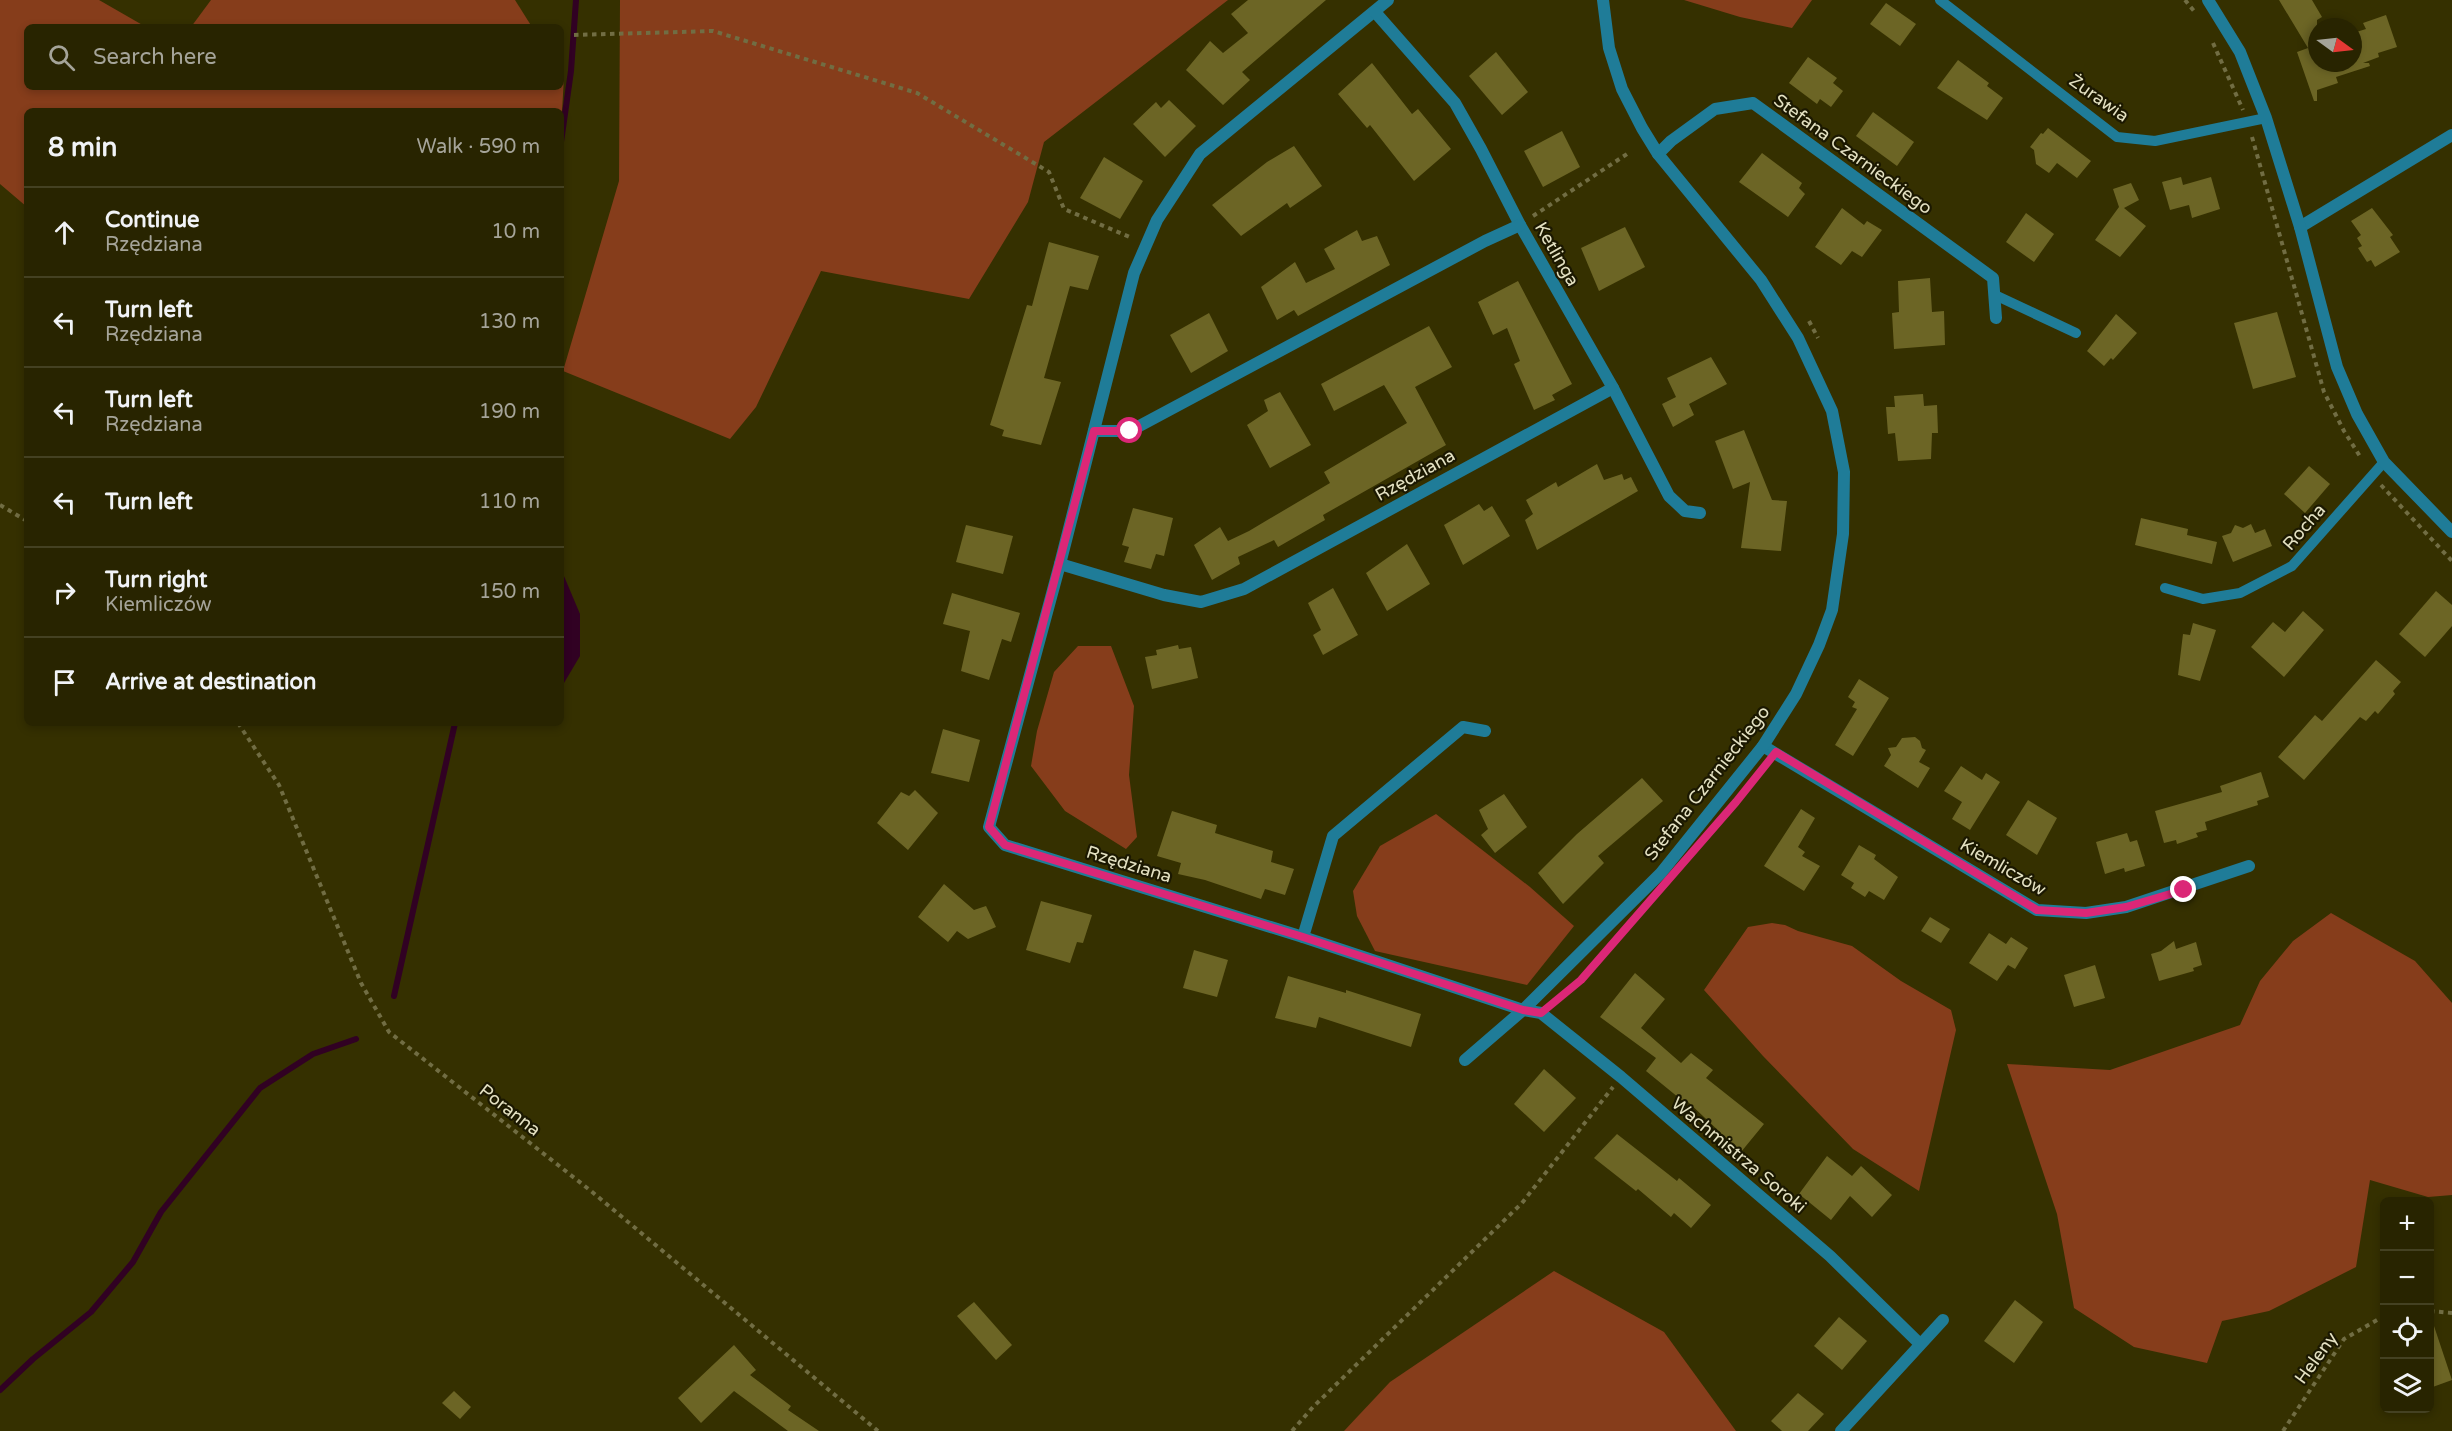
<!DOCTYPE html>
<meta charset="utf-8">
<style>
:root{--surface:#282400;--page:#302c0a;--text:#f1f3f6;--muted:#a5a499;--line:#444122}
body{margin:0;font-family:"Varela Round",sans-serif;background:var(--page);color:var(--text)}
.controls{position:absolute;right:18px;bottom:18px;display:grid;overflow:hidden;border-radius:9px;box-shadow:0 3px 9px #0003}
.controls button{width:54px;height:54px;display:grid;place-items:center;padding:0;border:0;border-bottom:2px solid var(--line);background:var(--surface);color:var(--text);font:30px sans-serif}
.compass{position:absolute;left:2308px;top:18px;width:54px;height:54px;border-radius:50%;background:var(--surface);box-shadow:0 3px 9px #0003;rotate:105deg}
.stop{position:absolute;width:18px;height:18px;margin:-14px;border:4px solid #db2777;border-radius:50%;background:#fff}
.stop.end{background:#db2777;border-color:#fff;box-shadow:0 2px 6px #0008}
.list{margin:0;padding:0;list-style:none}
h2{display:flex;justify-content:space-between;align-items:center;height:78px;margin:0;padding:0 24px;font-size:26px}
h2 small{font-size:20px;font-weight:400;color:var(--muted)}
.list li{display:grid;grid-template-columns:39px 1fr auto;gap:18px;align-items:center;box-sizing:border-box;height:90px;padding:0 24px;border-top:2px solid var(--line)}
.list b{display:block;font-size:22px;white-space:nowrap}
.list p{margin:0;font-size:20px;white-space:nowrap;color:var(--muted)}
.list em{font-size:20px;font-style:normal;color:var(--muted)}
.icon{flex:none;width:33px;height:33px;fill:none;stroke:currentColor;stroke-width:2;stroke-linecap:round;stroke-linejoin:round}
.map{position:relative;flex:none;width:2452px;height:1431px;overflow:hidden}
.search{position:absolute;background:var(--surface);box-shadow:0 3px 9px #0003;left:24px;top:24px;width:540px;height:66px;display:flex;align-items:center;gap:15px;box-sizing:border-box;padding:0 21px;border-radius:9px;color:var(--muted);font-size:22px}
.panel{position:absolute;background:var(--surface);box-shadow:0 3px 9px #0003;left:24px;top:108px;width:540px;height:618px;border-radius:9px}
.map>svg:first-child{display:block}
.green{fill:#863d1b}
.water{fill:#310123}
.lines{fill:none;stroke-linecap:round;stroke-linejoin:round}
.stream{stroke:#310123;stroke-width:6}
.building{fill:#6c6525}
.path{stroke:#716d43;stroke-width:4;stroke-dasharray:4.5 4.5;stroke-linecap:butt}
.service{stroke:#1f7c98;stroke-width:10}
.minor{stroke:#1f7c98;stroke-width:12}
.tertiary{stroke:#1f7c98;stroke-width:12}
.route{stroke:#db2777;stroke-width:8}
.labels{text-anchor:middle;stroke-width:4.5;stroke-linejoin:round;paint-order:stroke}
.street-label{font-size:18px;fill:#e4e1c2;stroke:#1b1801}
</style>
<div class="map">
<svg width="2452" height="1431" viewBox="0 0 2452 1431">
<rect width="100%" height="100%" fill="#353000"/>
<g class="green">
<polygon points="0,0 99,0 146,27 27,27 27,87 561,87 561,71 564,77 561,129 561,111 27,111 27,207 0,184"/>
<polygon points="211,0 515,0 532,27 191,27"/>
<polygon points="620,0 1228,0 1044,142 1028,202 969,299 821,271 756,407 730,439 563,371 619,181"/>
<polygon points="1684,0 1812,0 1792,28 1740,17"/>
<polygon points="1078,646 1111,646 1134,706 1129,775 1137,837 1126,849 1065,811 1031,766 1037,731 1054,672"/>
<polygon points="1436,814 1530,887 1574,926 1527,985 1375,951 1357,916 1353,891 1380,846"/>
<polygon points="2331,913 2415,961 2452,1003 2452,1195 2428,1197 2370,1180 2356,1267 2269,1311 2222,1321 2207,1363 2134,1347 2074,1308 2057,1214 2007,1064 2110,1070 2240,1025 2260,981 2293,941"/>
<polygon points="1772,923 1785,925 1798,931 1852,946 1901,981 1951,1010 1956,1030 1919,1191 1853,1149 1763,1056 1704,990 1748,927"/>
<polygon points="1554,1271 1664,1332 1736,1431 1344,1431 1390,1382"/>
</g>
<polygon class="water" points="561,569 580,614 580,656 561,688"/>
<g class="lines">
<g class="stream">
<polyline points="561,142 571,71 576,0"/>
<polyline points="394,996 455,723"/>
<polyline points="0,1390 33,1359 91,1312 133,1262 161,1212 260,1088 313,1054 356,1039"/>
</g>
</g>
<g class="building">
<polygon points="1248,0 1326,0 1242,72 1250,80 1223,105 1186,70 1210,41 1223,53 1248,33 1231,14"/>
<polygon points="2279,0 2312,0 2322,17 2317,20 2317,63 2353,63 2353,33 2366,29 2363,23 2386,15 2397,47 2378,53 2379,57 2363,63 2369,63 2370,66 2336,77 2338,83 2317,90 2317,101 2314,101 2297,52 2308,48"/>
<polygon points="1886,3 1916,24 1900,46 1870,24"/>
<polygon points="1496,52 1528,92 1502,115 1469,76"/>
<polygon points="1808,57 1837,78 1833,83 1843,91 1831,107 1820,99 1817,104 1789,83"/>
<polygon points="1958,60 1989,83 1987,86 2003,98 1987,120 1937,88"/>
<polygon points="1372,63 1412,114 1418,109 1451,149 1414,181 1370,125 1367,128 1338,94"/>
<polygon points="1169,100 1196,126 1165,157 1133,124 1156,102 1161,108"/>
<polygon points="1873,112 1914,142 1897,166 1856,136"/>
<polygon points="2048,128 2091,161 2077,178 2057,163 2049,173 2036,164 2034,150 2030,147 2041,133 2043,134"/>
<polygon points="1562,131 1580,167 1543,187 1524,151"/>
<polygon points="1294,146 1322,186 1290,208 1287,203 1241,236 1212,205 1267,162"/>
<polygon points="1762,153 1802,183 1799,188 1805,194 1788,217 1739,182"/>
<polygon points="1104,157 1143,181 1120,219 1080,198"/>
<polygon points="2181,177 2183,185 2211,177 2220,209 2192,218 2189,205 2170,210 2162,182"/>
<polygon points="2131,183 2139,200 2124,208 2146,226 2120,257 2095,240 2119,207 2113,189"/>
<polygon points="1842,208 1864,225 1867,221 1882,230 1862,257 1852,251 1841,265 1815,247"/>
<polygon points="2372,208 2393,235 2390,237 2400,252 2375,267 2371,260 2367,262 2358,248 2362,246 2357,238 2361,235 2351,221"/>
<polygon points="2026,213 2054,234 2034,262 2006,242"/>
<polygon points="1625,227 1645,267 1599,291 1581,248"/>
<polygon points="1357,230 1362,241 1377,236 1390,265 1298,316 1294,310 1277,320 1261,287 1295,262 1306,283 1335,269 1324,249"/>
<polygon points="1049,242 1099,256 1088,290 1070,286 1044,378 1061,382 1041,445 1002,436 1004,430 990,425 1027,305 1032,306"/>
<polygon points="1930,278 1932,312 1944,311 1945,345 1894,349 1892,313 1899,312 1898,281"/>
<polygon points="1518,281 1572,384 1552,395 1555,400 1534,410 1514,364 1520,361 1507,328 1493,335 1478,302"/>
<polygon points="2277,312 2296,377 2253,389 2234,323"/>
<polygon points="1209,313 1228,351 1191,373 1170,335"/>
<polygon points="2116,314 2137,333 2113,360 2111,358 2104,366 2087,351"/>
<polygon points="1429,326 1452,367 1415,387 1446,445 1323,515 1325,520 1278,547 1274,540 1238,557 1240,564 1212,580 1194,545 1220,527 1228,541 1249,531 1330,483 1324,472 1407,423 1384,385 1334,411 1321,384"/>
<polygon points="1711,357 1727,384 1689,404 1694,415 1673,427 1662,404 1676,397 1667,378"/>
<polygon points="1280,392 1311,445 1270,468 1247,425 1268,411 1264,400"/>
<polygon points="1923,394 1924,406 1937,405 1938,433 1932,433 1931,459 1898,461 1895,433 1888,434 1886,407 1895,407 1894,396"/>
<polygon points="1744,430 1772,500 1787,501 1781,551 1741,548 1750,482 1733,489 1715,441"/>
<polygon points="1597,464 1604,480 1622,474 1624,480 1631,477 1638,491 1537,550 1525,520 1533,514 1526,500 1556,482 1558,487"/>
<polygon points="2309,466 2330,484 2305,513 2284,494"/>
<polygon points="1479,504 1484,511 1492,506 1510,536 1463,565 1444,525"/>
<polygon points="1133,508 1173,518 1164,556 1156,554 1151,569 1124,562 1129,547 1122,545"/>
<polygon points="2141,518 2188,529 2187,535 2217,542 2212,564 2135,545"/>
<polygon points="2251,524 2255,533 2265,529 2272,546 2233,562 2222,536 2231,533 2235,525 2243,528"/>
<polygon points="966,525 1013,536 1003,574 956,562"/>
<polygon points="1407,544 1430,584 1387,611 1366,573"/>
<polygon points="1333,588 1358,635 1323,655 1313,635 1321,630 1308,603"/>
<polygon points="2436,591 2452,605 2452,626 2425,657 2399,634"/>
<polygon points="952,593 1020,613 1011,642 1002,639 989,680 961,671 970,631 943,624"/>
<polygon points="2303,611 2324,630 2284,677 2251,647 2273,622 2285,632"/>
<polygon points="2193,623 2216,630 2200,681 2178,675 2183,634 2190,635"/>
<polygon points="1178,645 1179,649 1191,647 1198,678 1152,689 1145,657 1157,655 1156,650"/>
<polygon points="2376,660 2401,682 2393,691 2395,694 2378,714 2375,711 2366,721 2360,717 2304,780 2278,757 2315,715 2322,721"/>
<polygon points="1859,679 1889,698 1853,756 1835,745 1857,709 1852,707 1855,702 1848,697"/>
<polygon points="943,729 980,740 969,782 931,773"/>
<polygon points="1915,737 1920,741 1922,748 1926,750 1919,762 1930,768 1918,788 1884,766 1891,755 1888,748 1896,747 1902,738"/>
<polygon points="1961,766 1982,780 1986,773 2000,782 1970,830 1952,819 1962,802 1944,791"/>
<polygon points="2261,772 2269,797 2257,801 2258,805 2205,822 2207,830 2196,833 2198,837 2177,844 2176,840 2164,843 2155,811 2222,792 2220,786"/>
<polygon points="1642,778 1663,801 1598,856 1604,863 1563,904 1538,873 1577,834"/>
<polygon points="915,790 938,813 908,850 877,823 901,792 909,796"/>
<polygon points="1504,794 1527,827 1495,853 1481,835 1488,829 1479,810"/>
<polygon points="2028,800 2057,818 2037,855 2006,835"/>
<polygon points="1801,809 1815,818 1798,847 1805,852 1802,856 1820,866 1804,891 1764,866"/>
<polygon points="1172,811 1217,825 1215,833 1273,851 1271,862 1294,869 1285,895 1265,889 1261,899 1205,880 1178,874 1181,863 1157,856"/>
<polygon points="2127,833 2130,842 2137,840 2145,866 2125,872 2124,868 2105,874 2096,842"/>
<polygon points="1859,845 1876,855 1874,859 1898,877 1884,900 1869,891 1865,897 1851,888 1854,883 1841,875"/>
<polygon points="944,884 974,910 986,906 996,927 968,939 957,931 948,942 918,917"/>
<polygon points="1041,901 1092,915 1083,943 1077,942 1070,963 1026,950"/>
<polygon points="1930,917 1950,929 1941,943 1921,931"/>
<polygon points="1989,933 2006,944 2011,937 2028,948 2015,969 2008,965 1997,981 1969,963"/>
<polygon points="2174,941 2176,949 2196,942 2202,965 2193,968 2194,971 2159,981 2151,954 2161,951"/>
<polygon points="1194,950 1228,960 1217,997 1183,988"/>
<polygon points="2095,965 2105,998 2074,1007 2064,975"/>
<polygon points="1635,973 1665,999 1641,1028 1681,1063 1691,1053 1713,1070 1706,1078 1764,1124 1741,1152 1686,1100 1684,1102 1646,1071 1656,1058 1600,1017"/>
<polygon points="1288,976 1346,993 1346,990 1421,1014 1411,1047 1319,1017 1316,1028 1275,1018"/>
<polygon points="1544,1069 1576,1098 1544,1132 1514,1104"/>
<polygon points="1617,1134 1677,1181 1679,1178 1711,1205 1691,1228 1674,1213 1671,1217 1638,1189 1636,1191 1594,1158"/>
<polygon points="1827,1156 1852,1176 1861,1166 1892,1195 1872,1217 1850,1196 1831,1220 1799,1194"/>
<polygon points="2015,1300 2043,1322 2014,1363 1984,1341"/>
<polygon points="974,1302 1012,1345 996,1360 957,1316"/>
<polygon points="1839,1317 1867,1341 1842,1370 1814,1346"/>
<polygon points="2432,1320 2452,1380 2430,1388 2430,1321"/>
<polygon points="734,1345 756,1370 750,1375 791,1406 788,1410 819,1431 788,1431 734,1391 701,1423 678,1398"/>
<polygon points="454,1391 471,1407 460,1419 442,1403"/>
<polygon points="1798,1393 1824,1414 1808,1431 1782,1431 1771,1421"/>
</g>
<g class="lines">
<g class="path">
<polyline points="2185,0 2194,11"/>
<polyline points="574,35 713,31 917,93 1049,172 1064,209 1132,238"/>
<polyline points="2213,43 2243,110"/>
<polyline points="2252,137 2324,392 2344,431 2361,458"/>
<polyline points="1533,216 1627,154"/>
<polyline points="1809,321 1818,338"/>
<polyline points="2381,485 2452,561"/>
<polyline points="0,505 27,521"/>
<polyline points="238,723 279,785 361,983 389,1032 591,1191 878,1431"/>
<polyline points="1572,987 1590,969"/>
<polyline points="2430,1311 2452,1313"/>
<polyline points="1292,1431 1313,1407 1522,1203 1613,1087"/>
<polyline points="2283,1431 2344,1339 2384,1316"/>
</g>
<g class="service">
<polyline points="1940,0 2117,137 2155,141 2266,118"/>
<polyline points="1995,295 2076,333"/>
<polyline points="2165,588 2203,599 2240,593 2292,566 2384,462"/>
</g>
<g class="minor">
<polyline points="1388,0 1200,154 1157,220 1134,273 1060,564 989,827 1005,845 1303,937 1523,1010 1541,1013 1621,1077 1830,1256 1920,1344"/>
<polyline points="1375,12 1455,103 1481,149 1520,225 1613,388 1669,496 1685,511 1700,513"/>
<polyline points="1658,154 1671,141 1715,109 1753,103 1993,278 1996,318"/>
<polyline points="2300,227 2452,135"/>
<polyline points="1094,431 1130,431 1485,241 1520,225"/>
<polyline points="1060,564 1164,595 1201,602 1244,589 1613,388"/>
<polyline points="1763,746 2037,910 2086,913 2126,907 2249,866"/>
<polyline points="1303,937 1333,836 1463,727 1485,731"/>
<polyline points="1465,1060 1523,1010 1661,873 1763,746 1796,694 1819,645 1832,610 1843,534 1844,472 1832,411 1798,338 1761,280 1658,154 1642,128 1622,89 1609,48 1603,0"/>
<polyline points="1841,1431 1943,1320"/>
</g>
<polyline class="tertiary" points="2208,0 2240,52 2266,118 2300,227 2337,367 2357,414 2384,462 2452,532"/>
</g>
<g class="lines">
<polyline class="route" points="1130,431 1094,431 989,827 1005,845 1303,937 1523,1010 1541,1013 1581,980 1736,802 1776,752 2037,910 2086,913 2126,907 2184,890"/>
</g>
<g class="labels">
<g class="street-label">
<text transform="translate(2099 98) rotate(35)" y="6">Żurawia</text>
<text transform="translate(1853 154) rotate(36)" y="6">Stefana Czarnieckiego</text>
<text transform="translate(1557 254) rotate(60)" y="6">Ketlinga</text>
<text transform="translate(1415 475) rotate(-29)" y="6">Rzędziana</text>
<text transform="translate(2304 527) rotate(-49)" y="6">Rocha</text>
<text transform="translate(1707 783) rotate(-52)" y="6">Stefana Czarnieckiego</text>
<text transform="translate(1129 864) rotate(17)" y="6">Rzędziana</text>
<text transform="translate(2003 867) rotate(30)" y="6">Kiemliczów</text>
<text transform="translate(510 1110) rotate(38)" y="6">Poranna</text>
<text transform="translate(1739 1155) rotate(40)" y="6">Wachmistrza Soroki</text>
<text transform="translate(2316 1358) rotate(-54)" y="6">Heleny</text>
</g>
</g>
</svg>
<div class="controls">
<button>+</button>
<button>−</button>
<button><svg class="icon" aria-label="locate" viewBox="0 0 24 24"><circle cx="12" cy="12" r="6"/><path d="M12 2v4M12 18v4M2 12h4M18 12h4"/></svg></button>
<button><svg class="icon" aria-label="layers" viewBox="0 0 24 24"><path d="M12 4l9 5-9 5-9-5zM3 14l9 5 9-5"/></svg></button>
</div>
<svg class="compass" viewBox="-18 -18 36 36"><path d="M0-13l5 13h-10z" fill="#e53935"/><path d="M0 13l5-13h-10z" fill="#a5a499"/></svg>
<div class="stop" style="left:1130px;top:431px"></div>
<div class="stop end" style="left:2184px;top:890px"></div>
<div class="search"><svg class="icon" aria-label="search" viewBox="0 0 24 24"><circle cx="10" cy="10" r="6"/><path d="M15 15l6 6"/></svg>Search here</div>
<section class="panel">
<h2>8 min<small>Walk · 590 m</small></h2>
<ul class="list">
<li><svg class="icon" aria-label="ahead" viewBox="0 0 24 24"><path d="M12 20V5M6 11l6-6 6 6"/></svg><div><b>Continue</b><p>Rzędziana</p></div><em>10 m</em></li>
<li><svg class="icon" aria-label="left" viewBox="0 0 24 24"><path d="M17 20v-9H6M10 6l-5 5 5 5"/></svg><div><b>Turn left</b><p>Rzędziana</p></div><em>130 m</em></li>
<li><svg class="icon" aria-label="left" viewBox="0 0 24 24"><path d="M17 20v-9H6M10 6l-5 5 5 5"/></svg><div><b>Turn left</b><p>Rzędziana</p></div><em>190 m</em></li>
<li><svg class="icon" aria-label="left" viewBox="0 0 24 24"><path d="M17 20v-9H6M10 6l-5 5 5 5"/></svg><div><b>Turn left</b></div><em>110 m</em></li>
<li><svg class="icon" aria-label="right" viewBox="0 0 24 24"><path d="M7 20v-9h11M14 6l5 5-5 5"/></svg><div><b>Turn right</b><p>Kiemliczów</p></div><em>150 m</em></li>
<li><svg class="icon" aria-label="arrive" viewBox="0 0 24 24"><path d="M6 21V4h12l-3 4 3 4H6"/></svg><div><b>Arrive at destination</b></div></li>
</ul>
</section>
</div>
